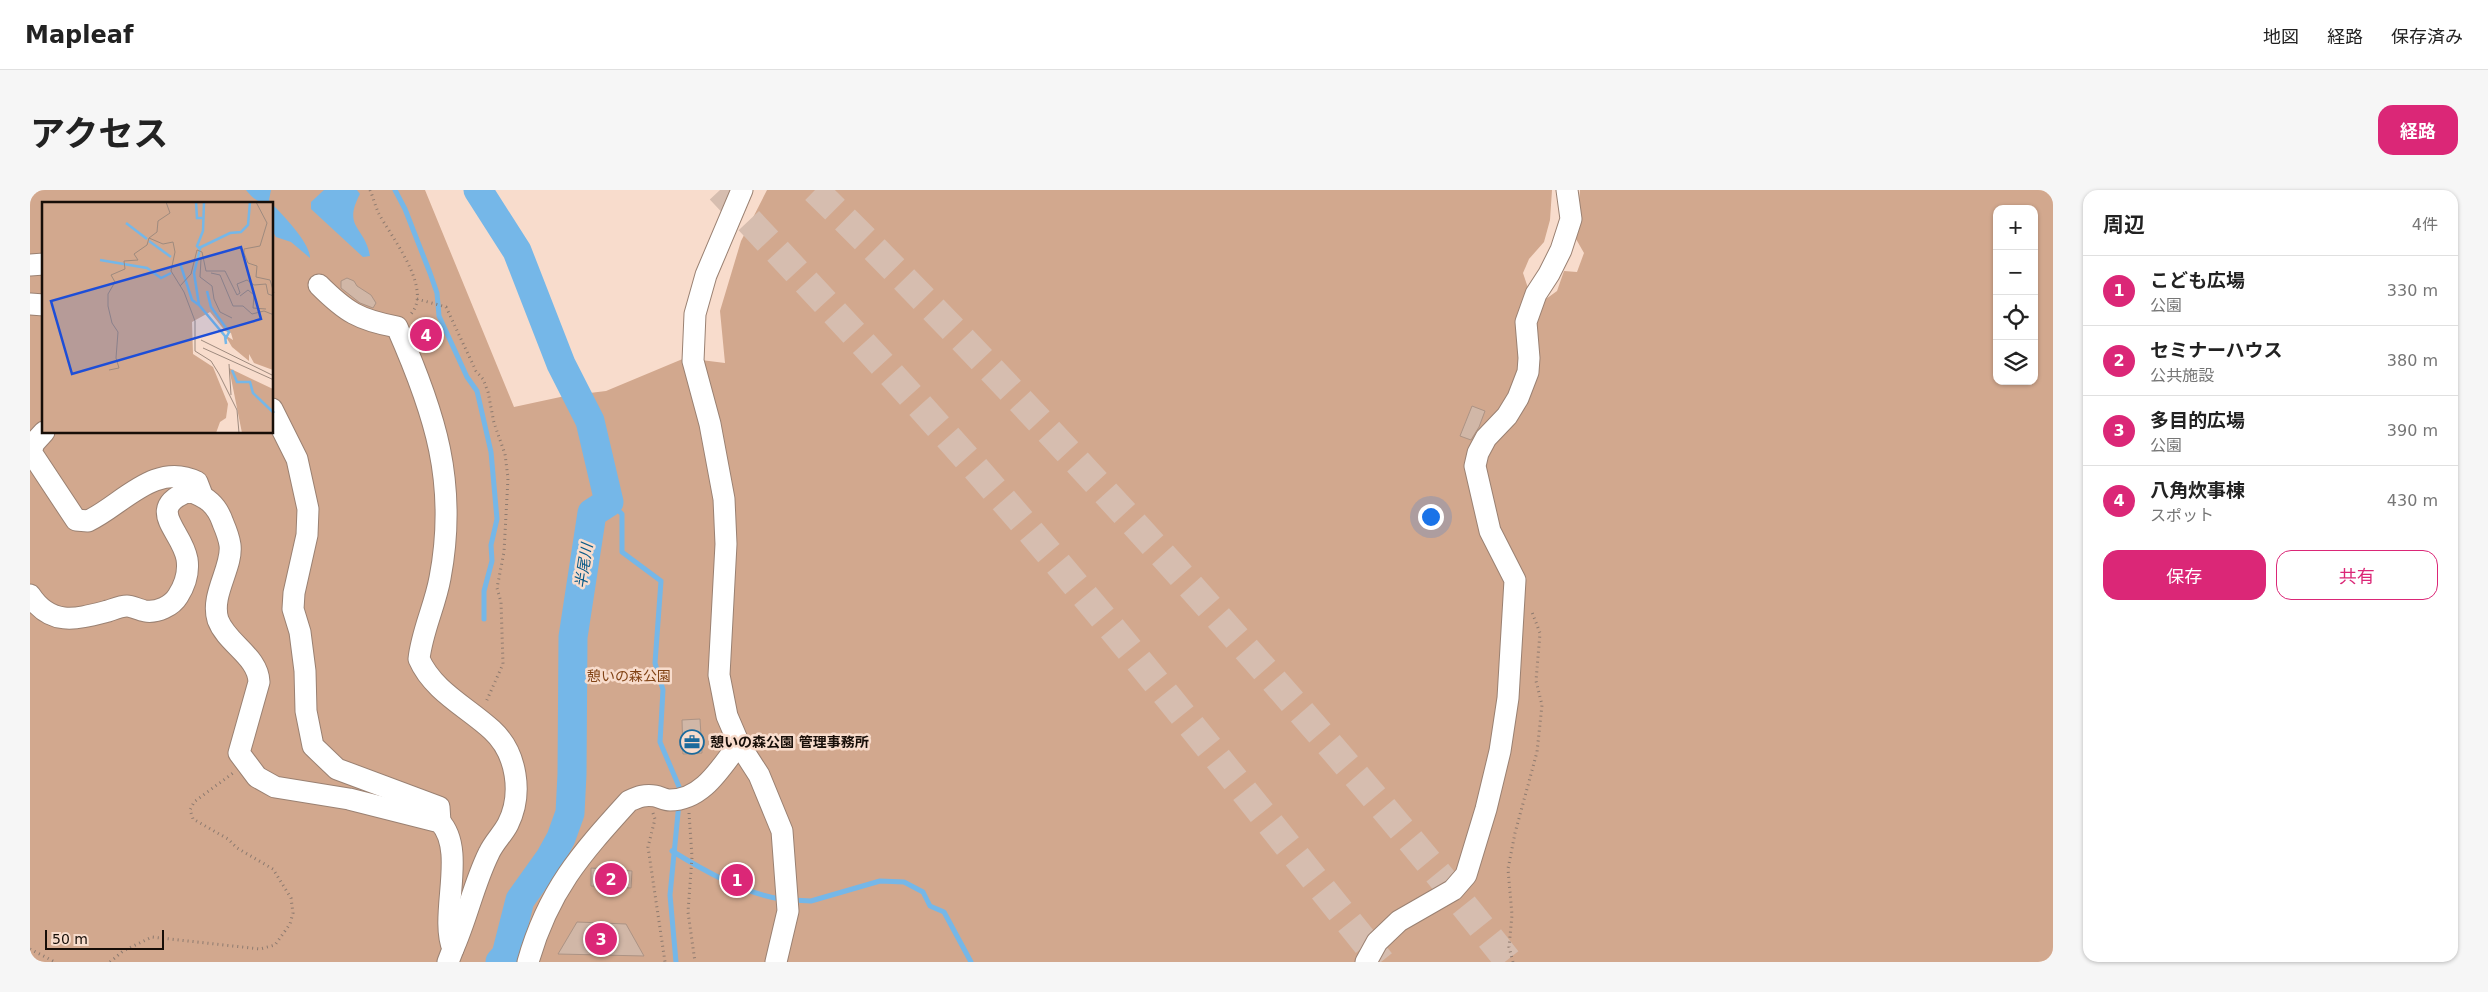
<!DOCTYPE html>
<html lang="ja">
<meta charset="utf-8">
<style>
:root{--surface:#fff;--page:#f6f6f6;--text:#222;--muted:#767676;--line:#e0e0e0;--accent:#db2777}
body{margin:0;font-family:"DejaVu Sans","Noto Sans JP",sans-serif;background:var(--page);color:var(--text)}
.controls{position:absolute;right:15px;top:15px;display:grid;overflow:hidden;border-radius:10px;box-shadow:0 1px 4px #0004}
.controls button{width:45px;height:45px;display:grid;place-items:center;padding:0;border:0;border-bottom:1px solid var(--line);background:var(--surface);color:var(--text);font:25px sans-serif}
.scale{position:absolute;left:15px;bottom:12px;width:119px;box-sizing:border-box;padding-left:5px;border:2px solid #170e08;border-top:0;font-size:14px;line-height:18px;white-space:nowrap;color:#170e08;-webkit-text-stroke:4px #f8dccc;paint-order:stroke}
.you{position:absolute;left:1400px;top:326px;width:18px;height:18px;margin:-12px;border:4px solid #fff;border-radius:50%;background:#1a73e8;box-shadow:0 0 0 8px #1a73e833}
.badge{display:grid;place-items:center;width:32px;height:32px;border-radius:50%;background:var(--accent);color:#fff;font-size:16px;font-weight:700}
.pin{position:absolute;translate:-50% -50%;border:2px solid #fff;box-shadow:0 1px 5px #0006}
.list{margin:0;padding:0;list-style:none}
h2{display:flex;justify-content:space-between;align-items:center;height:65px;margin:0;padding:0 20px;font-size:21px}
h2 small{font-size:16px;font-weight:400;color:var(--muted)}
.list li{display:grid;grid-template-columns:32px 1fr auto;gap:15px;align-items:center;box-sizing:border-box;height:70px;padding:0 20px;border-top:1px solid var(--line)}
.list b{display:block;font-size:19px;white-space:nowrap}
.list p{margin:0;font-size:16px;white-space:nowrap;color:var(--muted)}
.list em{font-size:16px;font-style:normal;color:var(--muted)}
.actions{display:flex;gap:10px;padding:15px 20px}
.actions a{flex:1;padding:11px 0;border:1px solid var(--accent);border-radius:15px;text-align:center;font-size:18px;color:var(--accent)}
.actions .main{background:var(--accent);color:#fff}
.icon{flex:none;width:28px;height:28px;fill:none;stroke:currentColor;stroke-width:2;stroke-linecap:round;stroke-linejoin:round}
.map{position:relative;flex:none;width:2023px;height:772px;overflow:hidden;border-radius:15px}
header{display:flex;align-items:center;gap:30px;box-sizing:border-box;height:70px;padding:0 25px;background:var(--surface);border-bottom:1px solid var(--line)}
header strong{font-size:24px}
nav{display:flex;gap:28px;margin-inline-start:auto;font-size:18px}
.intro{display:flex;align-items:center;justify-content:space-between;box-sizing:border-box;height:120px;padding:0 30px}
h1{margin:0;font-size:35px}
.button{padding:12px 22px;border-radius:15px;background:var(--accent);color:#fff;font-size:18px;font-weight:700}
main{display:flex;gap:30px;padding:0 30px}
aside{flex:1;background:var(--surface);border-radius:15px;box-shadow:0 1px 4px #0004}
.map>svg:first-child{display:block}
.green{fill:#d2a88e;fill-rule:evenodd}
.water{fill:#75b7e8}
.lines{fill:none;stroke-linecap:round;stroke-linejoin:round}
.stream{stroke:#75b7e8;stroke-width:5}
.river{stroke:#75b7e8;stroke-width:29}
.building{fill:#d1b7a7;stroke:#ac9384}
.highway-tunnel{stroke:#d6bdaf;stroke-width:28;stroke-dasharray:28 14;stroke-linecap:butt}
.minor-casing{stroke:#9a8172;stroke-width:23}
.path{stroke:#8d7a6f;stroke-width:3;stroke-dasharray:1 4;stroke-linecap:butt}
.minor{stroke:#fff;stroke-width:21}
.labels{text-anchor:middle;stroke-width:5;stroke-linejoin:round;paint-order:stroke}
.park-label{font-size:14px;fill:#814315;stroke:#f8dccc}
.poi-label{font-size:14px;font-weight:bold;fill:#170e08;stroke:#f8dccc;text-anchor:start}
.water-label{font-size:15px;font-style:italic;fill:#0a5b88;stroke:#f8dccc}
.inset-river{fill:none;stroke:#75b7e8;stroke-width:2.5}
.inset-road{fill:none;stroke:#9e8a7e;stroke-width:1}
.view{fill:#1d4ed8;fill-opacity:0.15;stroke:#1d4ed8;stroke-width:2.5}
.inset-edge{fill:none;stroke:#170e08;stroke-width:2.5}
</style>
<header>
<strong>Mapleaf</strong>
<nav><a>地図</a><a>経路</a><a>保存済み</a></nav>
</header>
<div class="intro"><h1>アクセス</h1><a class="button">経路</a></div>
<main>
<div class="map">
<svg width="2023" height="772" viewBox="0 0 2023 772">
<rect width="100%" height="100%" fill="#f8dccc"/>
<path class="green" d="M 0,0 L 395,0 L 484,217 L 535,206 L 576,201 L 655,168 L 695,173 L 690,121 L 711,51 L 737,0 L 1522,0 L 1520,30 L 1514,52 L 1499,69 L 1493,83 L 1499,101 L 1509,114 L 1527,101 L 1534,81 L 1547,82 L 1554,63 L 1546,49 L 1550,0 L 2023,0 L 2023,772 L 0,772 ZM 14,14 L 242,14 L 242,242 L 14,242 ZM 1967,19 L 2004,19 L 2004,191 L 1967,191 Z"/>
<g class="water">
<path d="M 216,0 L 241,0 L 239,10 L 242,14 C 230,14 224,10 216,0 Z"/>
<path d="M 294,0 L 327,0 L 330,4 C 312,38 335,36 340,66 L 333,67 L 281,19 L 281,12 Z"/>
<path d="M 242,14 C 252,24 281,54 280,68 L 261,52 L 246,47 L 243,42 Z"/>
</g>
<g class="lines">
<g class="stream">
<polyline points="365,0 375,19 400,83 407,103 409,126 437,187 447,201 461,262 467,329 461,355 462,371 454,401 454,429"/>
<polyline points="579,312 592,324 592,362 631,391 625,473 633,500 630,552 650,599 649,605"/>
<path d="M 642,661 C 673,680 715,704 751,709"/>
<polyline points="762,710 781,711 850,691 874,692 893,702 900,716 914,722 941,772"/>
<polyline points="646,772 640,705 649,613"/>
</g>
<polyline class="river" points="448,0 487,61 531,174 560,231 579,312 562,323 543,447 542,584 540,623 531,648 520,668 490,710 476,765 470,772"/>
</g>
<g class="building">
<polygon points="317,88 324,91 327,96 341,105 346,113 343,118 330,113 311,98 311,91"/>
<circle cx="396" cy="146" r="12"/>
<polygon points="1442,216 1455,221 1449,237 1441,250 1430,246"/>
<polygon points="670,529 672,563 653,564 652,530"/>
<polygon points="561,678 602,681 601,698 561,696"/>
<polygon points="547,732 596,734 614,766 528,764"/>
</g>
<g class="lines">
<g class="highway-tunnel">
<path d="M 690,0 C 787,103 883,206 976,313 C 1105,462 1227,618 1351,772"/>
<path d="M 785,0 C 911,123 1030,252 1148,382 C 1261,509 1374,638 1479,772"/>
</g>
<g class="minor-casing">
<g id="minor">
<polyline points="712,0 676,85 665,124 663,171 680,234 694,309 696,354 689,485 697,526 709,554 729,585 752,641 758,721 746,772"/>
<polyline points="0,75 14,74"/>
<path d="M 289,95 C 316,122 329,130 367,137 C 405,223 428,293 410,388 C 405,416 392,441 389,469 C 403,501 437,517 462,540 C 487,563 493,604 478,634 C 473,644 464,652 459,663 C 444,693 437,728 423,759"/>
<polyline points="0,114 14,115"/>
<polyline points="242,219 267,269 278,319 277,345 264,403 263,419 270,442 275,481 276,521 283,556 307,579 409,617 410,632"/>
<path d="M 14,242 L 4,253 L 1,262 L 46,330 L 58,331 C 92,315 125,271 167,292 L 172,305"/>
<path d="M 0,405 C 21,437 47,429 78,421 C 84,419 91,416 97,416 C 102,416 109,420 115,421 C 127,423 142,416 148,406 C 155,395 159,382 157,369 C 152,340 114,319 159,301 C 177,307 187,315 193,333 C 196,340 199,348 200,355 C 203,377 180,405 188,430 C 197,454 228,466 229,492 L 209,563 L 227,587 L 245,597 L 319,609 L 410,632 C 437,661 409,725 423,759 L 418,772"/>
<path d="M 498,772 C 518,701 550,665 599,611 C 608,607 615,604 625,606 C 630,607 635,610 640,610 C 673,610 691,577 709,554"/>
<polyline points="1336,772 1347,752 1369,731 1423,700 1436,685 1456,619 1470,561 1478,508 1485,390 1460,341 1445,276 1448,263 1456,248 1477,226 1488,208 1498,182 1499,168 1496,132 1506,104 1519,84 1531,60 1541,29 1537,0"/>
</g>
</g>
<g class="path">
<path d="M 340,0 C 343,7 345,15 348,22 C 360,46 406,101 379,126"/>
<polyline points="387,109 416,117 446,181 453,189 458,202 464,233 475,264 478,288 474,362 467,398 471,412 473,474 456,512"/>
<polyline points="623,623 625,629 618,657 635,772"/>
<polyline points="659,623 662,667 658,722 665,772"/>
<polyline points="0,759 25,772"/>
<polyline points="80,772 93,761 122,747 230,759 245,755 260,734 263,723 261,708 243,679 207,658 198,649 163,629 160,620 164,612 203,583"/>
<polyline points="1483,772 1479,757 1482,725 1478,679 1485,643 1507,562 1512,515 1506,491 1510,443 1502,422"/>
</g>
<use href="#minor" class="minor"/>
</g>
<defs>
<g id="office-ring" transform="scale(1.25)"><circle r="9.5" fill="#f8dccc" stroke="#1a6a9c" stroke-width="1.5"/><path d="M-6-3h4V-5.5h4V-3h4V5H-6ZM-1-4.5V-3h2v-1.5ZM-6 0V1H6V0Z" fill="#1a6a9c"/></g>
</defs>
<g fill-rule="evenodd">
<use href="#office-ring" x="662" y="552"/>
</g>
<g class="labels">
<g class="park-label">
<text x="599" y="491">憩いの森公園</text>
</g>
<g class="poi-label">
<text x="680" y="557">憩いの森公園 管理事務所</text>
</g>
<g class="water-label">
<text transform="translate(554 376) rotate(-81)" y="5">半尾川</text>
</g>
</g>
<g transform="translate(12 12)">
<rect width="231" height="231" fill="#f8dccc"/>
<path d="M 0,0 L 231,0 L 231,168 L 212,161 L 207,152 L 207,159 L 190,145 L 183,133 L 191,138 L 189,131 L 183,129 L 168,110 L 150,120 L 151,152 L 171,165 L 186,202 L 184,216 L 178,220 L 174,231 L 0,231 ZM 187,166 L 231,187 L 231,231 L 200,231 Z" fill="#d2a88e"/>
<path class="inset-river" d="M 154,0 L 155,16 L 160,16M 162,0 L 161,29 L 155,44 L 158,47 L 152,71 L 157,103 L 183,134 L 184,142M 84,21 L 105,37M 107,39 L 129,55M 157,46 L 188,31 L 199,30 L 206,23 L 208,0M 58,58 L 105,66 L 119,76 L 129,71M 138,61 L 150,98 L 157,103M 165,89 L 169,105 L 187,130 L 183,138M 190,168 L 195,180 L 208,180 L 211,191 L 232,211"/>
<path class="inset-road" d="M 214,0 L 225,21 L 218,44 L 202,47 L 202,51 L 206,61 L 215,64 L 214,75 L 228,78 L 232,91M 107,36 L 121,42 L 131,40 L 133,50 L 129,69 L 142,90 L 153,119 L 153,149 L 169,159 L 177,172 L 195,208 L 197,231M 159,57 L 158,75 L 170,84 L 172,97 L 178,110 L 190,116M 164,69 L 183,69 L 195,93 L 198,91 L 195,82 L 205,78 L 212,83 L 224,82 L 226,92 L 232,94M 169,71 L 178,73 L 191,104 L 201,104 L 210,112 L 222,109 L 232,113M 138,84 L 149,72 L 155,48 L 160,50 L 164,69M 198,94 L 206,88 L 212,93 L 211,106 L 224,107M 159,138 L 232,174M 161,146 L 232,178M 187,162 L 189,193M 67,168 L 77,166 L 74,156 L 76,130 L 70,121 L 66,104 L 66,92 L 73,80 L 69,73 L 83,67 L 82,59 L 96,58 L 92,52 L 105,43 L 107,36 L 115,30 L 116,19 L 128,11 L 124,0"/>
<path class="view" d="M 199,45 L 219,117 L 30,172 L 9,99 Z"/>
<rect width="231" height="231" class="inset-edge"/>
</g>
</svg>
<div class="controls">
<button>+</button>
<button>−</button>
<button><svg class="icon" aria-label="locate" viewBox="0 0 24 24"><circle cx="12" cy="12" r="6"/><path d="M12 2v4M12 18v4M2 12h4M18 12h4"/></svg></button>
<button><svg class="icon" aria-label="layers" viewBox="0 0 24 24"><path d="M12 4l9 5-9 5-9-5zM3 14l9 5 9-5"/></svg></button>
</div>
<div class="scale">50 m</div>
<div class="you"></div>
<div class="pin badge" style="left:707px;top:690px">1</div>
<div class="pin badge" style="left:581px;top:689px">2</div>
<div class="pin badge" style="left:571px;top:749px">3</div>
<div class="pin badge" style="left:396px;top:145px">4</div>
</div>
<aside>
<h2>周辺<small>4件</small></h2>
<ul class="list">
<li><span class="badge">1</span><div><b>こども広場</b><p>公園</p></div><em>330 m</em></li>
<li><span class="badge">2</span><div><b>セミナーハウス</b><p>公共施設</p></div><em>380 m</em></li>
<li><span class="badge">3</span><div><b>多目的広場</b><p>公園</p></div><em>390 m</em></li>
<li><span class="badge">4</span><div><b>八角炊事棟</b><p>スポット</p></div><em>430 m</em></li>
</ul>
<div class="actions"><a class="main">保存</a><a>共有</a></div>
</aside>
</main>
